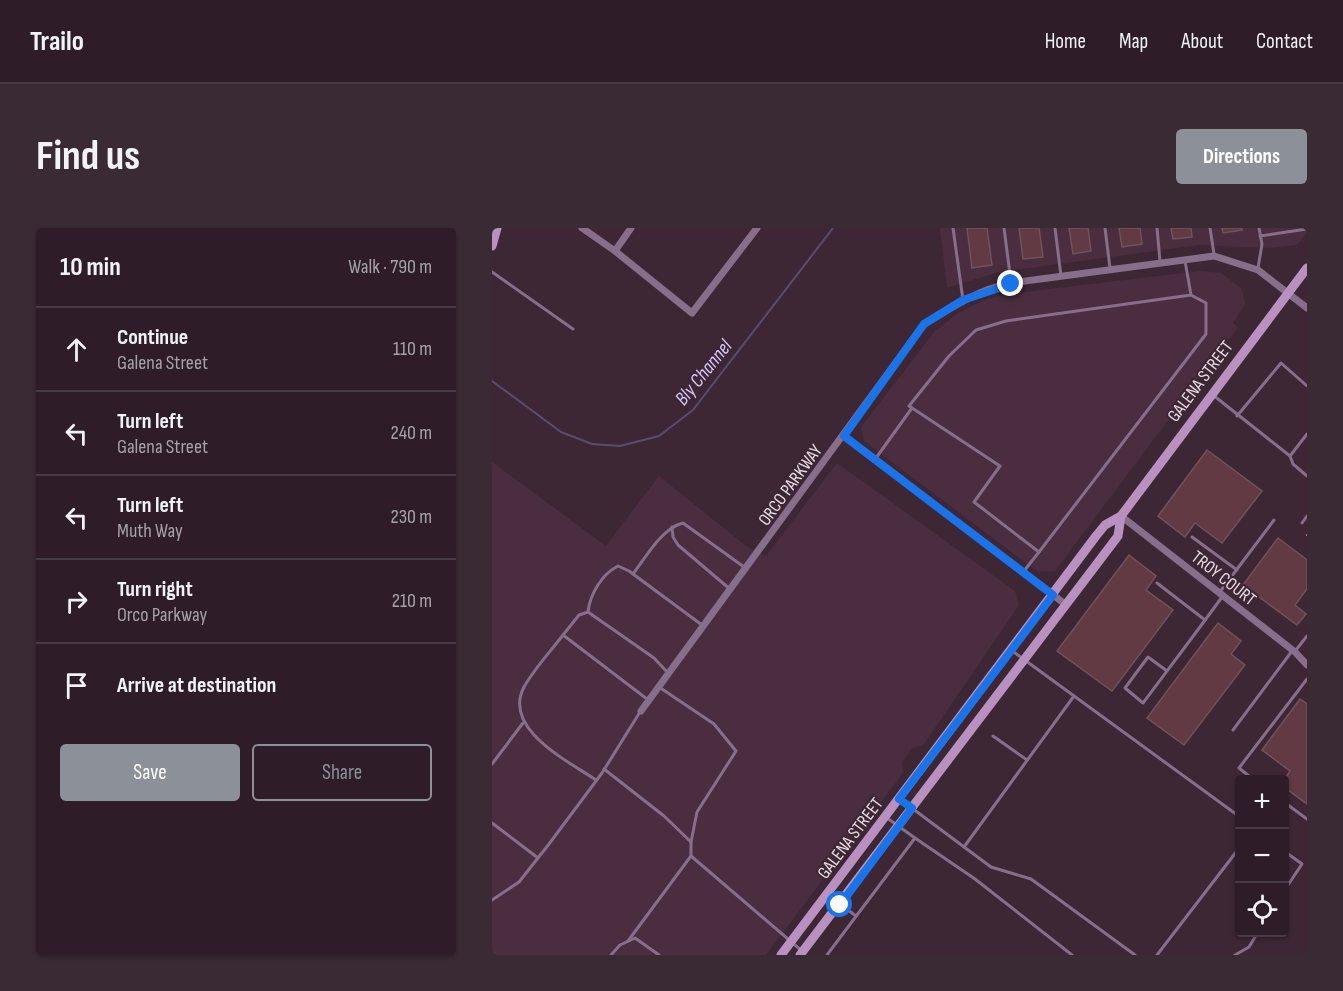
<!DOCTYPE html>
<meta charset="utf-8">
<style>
:root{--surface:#2e1d28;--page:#3a2a34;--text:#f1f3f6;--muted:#a7a2a8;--line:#493b45;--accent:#8c9099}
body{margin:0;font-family:"Sofia Sans Condensed",sans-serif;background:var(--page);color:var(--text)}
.controls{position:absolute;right:18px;bottom:18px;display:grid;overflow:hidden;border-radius:6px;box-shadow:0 2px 4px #0004}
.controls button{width:54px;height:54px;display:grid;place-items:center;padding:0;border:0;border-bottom:2px solid var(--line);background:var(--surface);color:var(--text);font:30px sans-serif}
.stop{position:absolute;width:18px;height:18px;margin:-14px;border:4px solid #1a73e8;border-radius:50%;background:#fff}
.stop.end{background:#1a73e8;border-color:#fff;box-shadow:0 2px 6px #0008}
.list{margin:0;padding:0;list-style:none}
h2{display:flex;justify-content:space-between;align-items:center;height:78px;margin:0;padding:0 24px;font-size:26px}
h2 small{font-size:20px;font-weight:400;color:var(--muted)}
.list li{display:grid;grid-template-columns:39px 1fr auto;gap:18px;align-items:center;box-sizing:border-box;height:84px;padding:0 24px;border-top:2px solid var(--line)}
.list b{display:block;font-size:22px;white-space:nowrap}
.list p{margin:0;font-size:20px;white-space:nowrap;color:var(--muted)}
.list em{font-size:20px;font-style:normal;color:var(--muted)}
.actions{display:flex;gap:12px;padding:18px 24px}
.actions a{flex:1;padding:14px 0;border:2px solid var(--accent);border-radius:6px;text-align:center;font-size:21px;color:var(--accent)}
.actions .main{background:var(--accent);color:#fff}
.icon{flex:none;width:33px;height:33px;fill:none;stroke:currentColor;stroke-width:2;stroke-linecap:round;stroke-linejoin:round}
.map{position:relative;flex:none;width:815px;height:727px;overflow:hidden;border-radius:6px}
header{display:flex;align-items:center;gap:36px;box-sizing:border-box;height:84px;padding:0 30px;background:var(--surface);border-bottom:2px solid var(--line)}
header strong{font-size:28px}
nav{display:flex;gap:33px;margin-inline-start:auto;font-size:21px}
.intro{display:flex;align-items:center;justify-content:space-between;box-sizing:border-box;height:144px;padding:0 36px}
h1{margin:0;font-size:42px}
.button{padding:15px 27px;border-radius:6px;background:var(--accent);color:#fff;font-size:21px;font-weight:700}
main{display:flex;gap:36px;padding:0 36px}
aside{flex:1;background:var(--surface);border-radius:6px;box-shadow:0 2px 4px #0004}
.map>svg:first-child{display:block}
.built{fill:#4a2e3f}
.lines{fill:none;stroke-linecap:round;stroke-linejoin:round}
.stream{stroke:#594d6f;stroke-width:2}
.building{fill:#613a44;stroke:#6f535a;stroke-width:1.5}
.lane{stroke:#876e8b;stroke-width:3}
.street{stroke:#876e8b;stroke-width:7}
.secondary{stroke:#b991c0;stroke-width:9}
.rail{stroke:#94828d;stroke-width:2;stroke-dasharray:9 4.5;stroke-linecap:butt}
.route{stroke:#1a73e8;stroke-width:8}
.labels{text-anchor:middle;stroke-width:4.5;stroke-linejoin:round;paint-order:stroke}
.street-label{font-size:18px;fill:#eadce4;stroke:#3d2735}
.water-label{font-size:20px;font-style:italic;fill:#d8c7f9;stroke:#3d2735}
</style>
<header>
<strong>Trailo</strong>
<nav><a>Home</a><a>Map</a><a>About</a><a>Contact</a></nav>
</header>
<div class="intro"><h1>Find us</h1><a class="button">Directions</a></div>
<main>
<aside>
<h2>10 min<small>Walk · 790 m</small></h2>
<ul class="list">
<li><svg class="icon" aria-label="ahead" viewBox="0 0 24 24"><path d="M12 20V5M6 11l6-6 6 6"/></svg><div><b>Continue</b><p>Galena Street</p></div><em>110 m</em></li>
<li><svg class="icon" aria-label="left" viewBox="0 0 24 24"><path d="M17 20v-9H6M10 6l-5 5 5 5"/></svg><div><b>Turn left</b><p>Galena Street</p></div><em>240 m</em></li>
<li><svg class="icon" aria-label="left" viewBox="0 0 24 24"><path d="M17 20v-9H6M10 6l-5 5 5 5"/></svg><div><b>Turn left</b><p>Muth Way</p></div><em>230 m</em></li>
<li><svg class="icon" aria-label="right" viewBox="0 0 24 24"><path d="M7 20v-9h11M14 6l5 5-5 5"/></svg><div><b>Turn right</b><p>Orco Parkway</p></div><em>210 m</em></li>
<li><svg class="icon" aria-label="arrive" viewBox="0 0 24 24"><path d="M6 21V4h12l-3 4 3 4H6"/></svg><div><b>Arrive at destination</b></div></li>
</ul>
<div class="actions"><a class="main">Save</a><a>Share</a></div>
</aside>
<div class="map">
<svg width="815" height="727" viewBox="0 0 815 727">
<rect width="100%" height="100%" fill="#3d2735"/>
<g class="built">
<polygon points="448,0 815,0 815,5 805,17 775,20 707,17 507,44 455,60"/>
<polygon points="708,43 729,45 750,61 753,76 741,95 746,99 563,343 546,344 372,213 369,199 443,103 466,85 492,72 515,66"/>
<polygon points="0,234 114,318 167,248 254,318 274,328 345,235 523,363 527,377 432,516 420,520 410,534 411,545 274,727 0,727"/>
</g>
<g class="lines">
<polyline class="stream" points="0,153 69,204 100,216 128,218 167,208 201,182 341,0"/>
</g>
<g class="building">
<polygon points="475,0 495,0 500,37 480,40"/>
<polygon points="527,0 547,0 551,29 531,31"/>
<polygon points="577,0 596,0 599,23 581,26"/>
<polygon points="627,0 648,0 650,16 630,19"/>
<polygon points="679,0 699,0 700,9 681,11"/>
<polygon points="730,0 750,0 750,2 731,5"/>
<polygon points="715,222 770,263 730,315 703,295 693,309 666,288"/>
<polygon points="786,310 815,332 815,361 803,377 814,386 805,397 751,357"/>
<polygon points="637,327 664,348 654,362 681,382 620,463 565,423"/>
<polygon points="726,395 749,413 739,426 753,437 692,517 655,490"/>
<polygon points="808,471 815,476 815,576 792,559 792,552 798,543 770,522"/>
</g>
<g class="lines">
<g class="lane">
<polyline points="461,0 471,72"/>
<polyline points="512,0 519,54"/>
<polyline points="563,0 569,48"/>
<polyline points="613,0 618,40"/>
<polyline points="665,0 668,33"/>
<polyline points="718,0 722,26"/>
<polyline points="768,8 815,1"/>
<polyline points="693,33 699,67 714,75 714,106 547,324 482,274 508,238 417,178 457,128 484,102 514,93 699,67"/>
<polyline points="766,40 770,16 767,0"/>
<polyline points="0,44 81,101"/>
<polyline points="721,167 798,228 815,206"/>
<polyline points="745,188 789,135 815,158"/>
<polyline points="798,228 801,236 815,248"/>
<polyline points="384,230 420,180"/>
<polyline points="810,295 815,288"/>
<polyline points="180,299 181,309 186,317 239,362"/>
<polyline points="700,309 745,342"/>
<polyline points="532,343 547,324"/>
<path d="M 141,346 C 154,329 170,300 191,295 L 252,339"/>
<polyline points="665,355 713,392"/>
<polyline points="727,365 782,292"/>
<path d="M 96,384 C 98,366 110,346 126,338 L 137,343 L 210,397"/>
<polyline points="71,407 87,387 96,384 162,430 176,445"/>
<polyline points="519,422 748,589"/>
<polyline points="804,422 815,408"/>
<path d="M 675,443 L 656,429 L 633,460 L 651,475 C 677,440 704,405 730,369"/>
<polyline points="167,459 222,496 244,523 205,584 199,614"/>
<polyline points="741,502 800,423"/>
<polyline points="501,508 535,532"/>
<polyline points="0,536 31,495"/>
<polyline points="112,541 172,588 199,614 199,627"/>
<path d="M 104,552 C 76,533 10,501 32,459 C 42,441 58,424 71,407 L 155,471"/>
<polyline points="762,552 747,540 815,451"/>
<polyline points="409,572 499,639 539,651 643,727"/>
<polyline points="792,574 815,591"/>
<polyline points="0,595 46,630"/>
<polyline points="423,610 483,651 580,727"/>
<polyline points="472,619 582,468"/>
<polyline points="792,623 810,636 792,663"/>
<polyline points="337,668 364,688"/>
<polyline points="0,672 27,654 57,616 110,545 148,484"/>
<polyline points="136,713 199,628 310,723"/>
<polyline points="119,727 128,717 143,710 167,727"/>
<polyline points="335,727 423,610 395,590"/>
<polyline points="665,727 748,619"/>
<polyline points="743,727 757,719 766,704"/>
</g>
<g class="street">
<polyline points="90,0 123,23 200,85 265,0"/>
<polyline points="123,23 139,0"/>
<polyline points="352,208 573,376"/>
<polyline points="629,288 803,424 815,437"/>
<path d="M 149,483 L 432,96 C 460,79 486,62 519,55 L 722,28 L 766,42 L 815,80"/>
</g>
<g class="secondary">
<polyline points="0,18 5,0"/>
<polyline points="289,727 604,308 613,297 629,288 815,40"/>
<polyline points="308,727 626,308 629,288"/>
</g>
<polyline class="rail" points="814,307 815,307"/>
</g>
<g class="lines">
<polyline class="route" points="348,677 420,580 407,571 561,367 352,208 432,96 471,72 519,56"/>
</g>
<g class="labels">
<g class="street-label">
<text transform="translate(708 153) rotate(-53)" y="6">GALENA STREET</text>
<text transform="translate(298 257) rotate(-54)" y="6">ORCO PARKWAY</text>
<text transform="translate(732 350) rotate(38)" y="6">TROY COURT</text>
<text transform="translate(358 610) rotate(-53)" y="6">GALENA STREET</text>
</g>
<g class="water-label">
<text transform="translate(211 144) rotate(-51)" y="7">Bly Channel</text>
</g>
</g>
</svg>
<div class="controls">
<button>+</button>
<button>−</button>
<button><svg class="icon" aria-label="locate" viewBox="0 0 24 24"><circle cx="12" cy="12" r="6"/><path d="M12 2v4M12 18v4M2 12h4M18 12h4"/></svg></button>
</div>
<div class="stop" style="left:348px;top:677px"></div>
<div class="stop end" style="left:519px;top:56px"></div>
</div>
</main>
